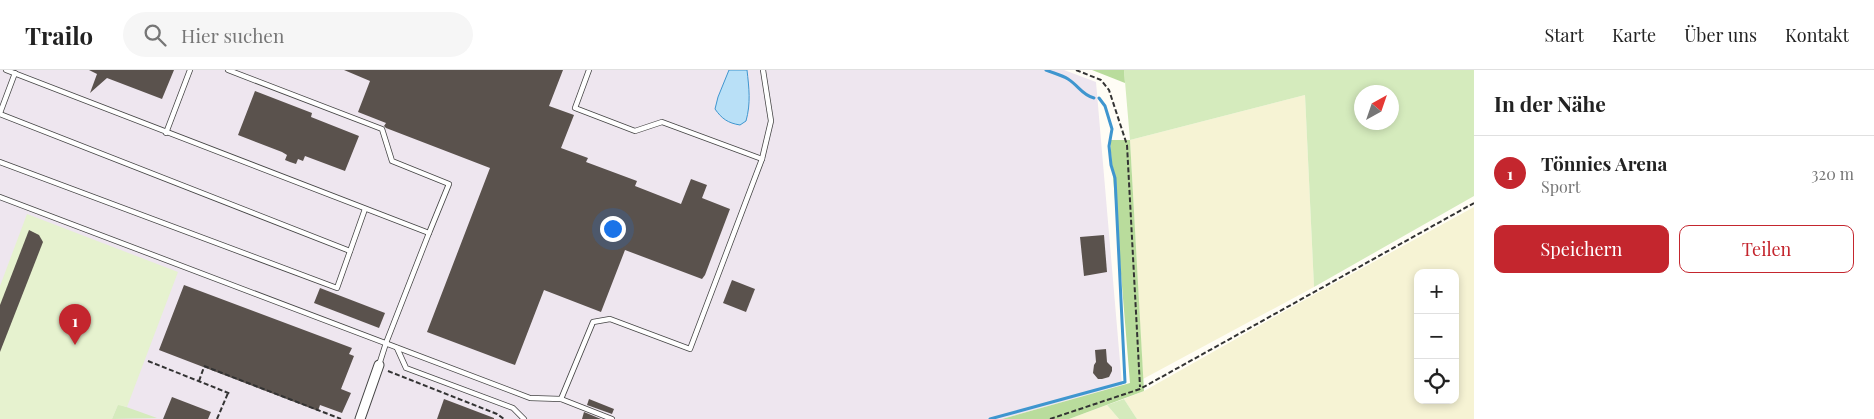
<!DOCTYPE html>
<html lang="de">
<meta charset="utf-8">
<style>
:root{--surface:#fff;--page:#f6f6f6;--text:#222;--muted:#767676;--line:#e0e0e0;--accent:#c4262e}
body{margin:0;font-family:"Playfair Display",serif;background:var(--page);color:var(--text)}
.controls{position:absolute;right:15px;bottom:15px;display:grid;overflow:hidden;border-radius:10px;box-shadow:0 2px 8px #0003}
.controls button{width:45px;height:45px;display:grid;place-items:center;padding:0;border:0;border-bottom:1px solid var(--line);background:var(--surface);color:var(--text);font:25px sans-serif}
.compass{position:absolute;left:1354px;top:15px;width:45px;height:45px;border-radius:50%;background:var(--surface);box-shadow:0 2px 8px #0003;rotate:40deg}
.you{position:absolute;left:612px;top:158px;width:18px;height:18px;margin:-12px;border:4px solid #fff;border-radius:50%;background:#1a73e8;box-shadow:0 0 0 8px #1a73e833}
.badge{display:grid;place-items:center;width:32px;height:32px;border-radius:50%;background:var(--accent);color:#fff;font-size:16px;font-weight:700}
.pin{position:absolute;translate:-50% -41px;filter:drop-shadow(0 1px 2px #0008)}
.pin::after{content:'';position:absolute;top:26px;width:18px;height:15px;background:inherit;clip-path:polygon(0 0,100% 0,50% 100%)}
.list{margin:0;padding:0;list-style:none}
h2{display:flex;justify-content:space-between;align-items:center;height:65px;margin:0;padding:0 20px;font-size:21px}
h2 small{font-size:16px;font-weight:400;color:var(--muted)}
.list li{display:grid;grid-template-columns:32px 1fr auto;gap:15px;align-items:center;box-sizing:border-box;height:75px;padding:0 20px;border-top:1px solid var(--line)}
.list b{display:block;font-size:19px;white-space:nowrap}
.list p{margin:0;font-size:16px;white-space:nowrap;color:var(--muted)}
.list em{font-size:16px;font-style:normal;color:var(--muted)}
.actions{display:flex;gap:10px;padding:15px 20px}
.actions a{flex:1;padding:11px 0;border:1px solid var(--accent);border-radius:10px;text-align:center;font-size:18px;color:var(--accent)}
.actions .main{background:var(--accent);color:#fff}
.icon{flex:none;width:28px;height:28px;fill:none;stroke:currentColor;stroke-width:2;stroke-linecap:round;stroke-linejoin:round}
.map{position:relative;flex:none;width:1474px;height:349px;overflow:hidden}
header{display:flex;align-items:center;gap:30px;box-sizing:border-box;height:70px;padding:0 25px;background:var(--surface);border-bottom:1px solid var(--line)}
header strong{font-size:24px}
nav{display:flex;gap:28px;margin-inline-start:auto;font-size:18px}
.search{width:350px;height:45px;background:var(--page);display:flex;align-items:center;gap:12px;box-sizing:border-box;padding:0 18px;border-radius:28px;color:var(--muted);font-size:19px}
main{display:flex}
aside{flex:1;background:var(--surface)}
.map>svg:first-child{display:block}
.industrial{fill:#eee6ef}
.farmland{fill:#f6f3d4;fill-rule:evenodd}
.green{fill:#d5ebbd;fill-rule:evenodd}
.forest{fill:#b9dc9c}
.pitch{fill:#e6f2cf}
.water{fill:#b9e0f7;stroke:#3f96cf}
.lines{fill:none;stroke-linecap:round;stroke-linejoin:round}
.stream{stroke:#3f96cf;stroke-width:3}
.building{fill:#5a524d}
.service-casing{stroke:#444;stroke-width:6}
.minor-casing{stroke:#444;stroke-width:11}
.path{stroke:#333;stroke-width:2;stroke-dasharray:5 2.5;stroke-linecap:butt}
.service{stroke:#fff;stroke-width:4.5}
.minor{stroke:#fff;stroke-width:9}
</style>
<header>
<strong>Trailo</strong>
<div class="search"><svg class="icon" aria-label="search" viewBox="0 0 24 24"><circle cx="10" cy="10" r="6"/><path d="M15 15l6 6"/></svg>Hier suchen</div>
<nav><a>Start</a><a>Karte</a><a>Über uns</a><a>Kontakt</a></nav>
</header>
<main>
<div class="map">
<svg width="1474" height="349" viewBox="0 0 1474 349">
<rect width="100%" height="100%" fill="#fffdf5"/>
<polygon class="industrial" points="0,0 1064,0 1096,12 1122,315 1002,349 0,349"/>
<g class="farmland">
<polygon points="1305,25 1314,217 1143,309 1130,70"/>
<path d="M 1474,137 L 1474,349 L 1137,349 L 1124,329 L 1144,321 L 1317,223 ZM 1418,203 L 1455,203 L 1455,330 L 1418,330 Z"/>
<polygon points="1107,335 1119,349 1069,349"/>
</g>
<g class="green">
<path d="M 1124,0 L 1474,0 L 1474,126 L 1314,217 L 1305,25 L 1130,70 ZM 1362,22 L 1392,22 L 1392,52 L 1362,52 Z"/>
<polygon points="1124,329 1137,349 1119,349 1107,335"/>
<polygon points="118,334 157,348 112,349"/>
</g>
<g class="forest">
<polygon points="1092,0 1124,0 1125,13"/>
<polygon points="1110,70 1130,70 1144,321 1069,349 1002,349 1130,313"/>
</g>
<polygon class="pitch" points="27,144 178,202 127,337 118,335 112,349 0,349 0,216"/>
<path class="water" d="M 729,0 L 747,0 C 749,18 751,33 746,51 L 740,55 C 728,53 722,49 715,39 L 718,27 Z"/>
<g class="lines">
<g class="stream">
<path d="M 1046,0 C 1053,3 1062,5 1068,9 C 1079,16 1082,25 1094,28"/>
<polyline points="990,349 1125,312 1115,108 1111,95 1109,76 1112,59 1105,36 1099,28"/>
</g>
</g>
<g class="building">
<polygon points="89,0 174,0 162,29 107,8 90,23 97,4"/>
<polygon points="344,0 563,0 549,36 574,45 561,78 588,88 586,92 637,111 635,116 681,134 691,109 707,115 702,128 730,139 705,205 702,209 625,180 601,242 544,220 515,295 427,262 490,98 386,58 384,56 386,53 358,42 370,11"/>
<polygon points="255,21 312,43 311,47 359,66 345,101 305,86 303,91 298,89 296,94 290,92 285,90 287,85 282,82 238,65"/>
<polygon points="29,160 39,165 43,172 0,282 0,235"/>
<polygon points="1104,165 1107,202 1084,206 1080,167"/>
<polygon points="732,210 755,219 746,242 723,233"/>
<polygon points="184,215 352,278 349,284 354,286 341,319 351,323 342,343 320,335 318,341 159,280"/>
<polygon points="320,218 385,243 379,258 314,233"/>
<polygon points="1106,279 1107,292 1112,297 1112,301 1109,307 1102,309 1098,309 1093,303 1094,295 1096,292 1095,280"/>
<polygon points="172,327 211,342 208,349 163,349"/>
<polygon points="444,329 494,348 494,349 437,349"/>
<polygon points="589,329 614,339 612,344 587,335"/>
<polygon points="584,342 601,349 582,349"/>
</g>
<g class="lines">
<g class="service-casing">
<g id="service">
<polyline points="6,0 429,163 386,273 379,295"/>
<polyline points="228,0 382,59 392,91 449,114 429,163"/>
<polyline points="589,0 575,38 635,61 662,52 762,89"/>
<polyline points="0,43 15,3"/>
<polyline points="0,44 350,181"/>
<polyline points="166,63 190,0"/>
<polyline points="0,92 337,218 365,139"/>
<polyline points="0,127 530,328 561,329 612,349"/>
<polyline points="397,278 406,298 513,338 524,349"/>
<polyline points="561,329 593,252 610,249 690,279 762,89 771,51 763,0"/>
</g>
</g>
<g class="minor-casing">
<polyline id="minor" points="360,349 379,295"/>
</g>
<g class="path">
<polyline points="1076,0 1101,10 1109,20 1127,75 1140,317"/>
<polyline points="148,291 231,324"/>
<polyline points="204,296 341,349"/>
<polyline points="388,301 497,344 504,349"/>
<polyline points="199,311 204,297"/>
<polyline points="217,349 228,323"/>
<polyline points="1050,349 1140,319 1474,133"/>
</g>
<use href="#service" class="service"/>
<use href="#minor" class="minor"/>
</g>
</svg>
<div class="controls">
<button>+</button>
<button>−</button>
<button><svg class="icon" aria-label="locate" viewBox="0 0 24 24"><circle cx="12" cy="12" r="6"/><path d="M12 2v4M12 18v4M2 12h4M18 12h4"/></svg></button>
</div>
<svg class="compass" viewBox="-18 -18 36 36"><path d="M0-13l5 13h-10z" fill="#e53935"/><path d="M0 13l5-13h-10z" fill="#767676"/></svg>
<div class="you"></div>
<div class="pin badge" style="left:75px;top:275px">1</div>
</div>
<aside>
<h2>In der Nähe<small></small></h2>
<ul class="list">
<li><span class="badge">1</span><div><b>Tönnies Arena</b><p>Sport</p></div><em>320 m</em></li>
</ul>
<div class="actions"><a class="main">Speichern</a><a>Teilen</a></div>
</aside>
</main>
